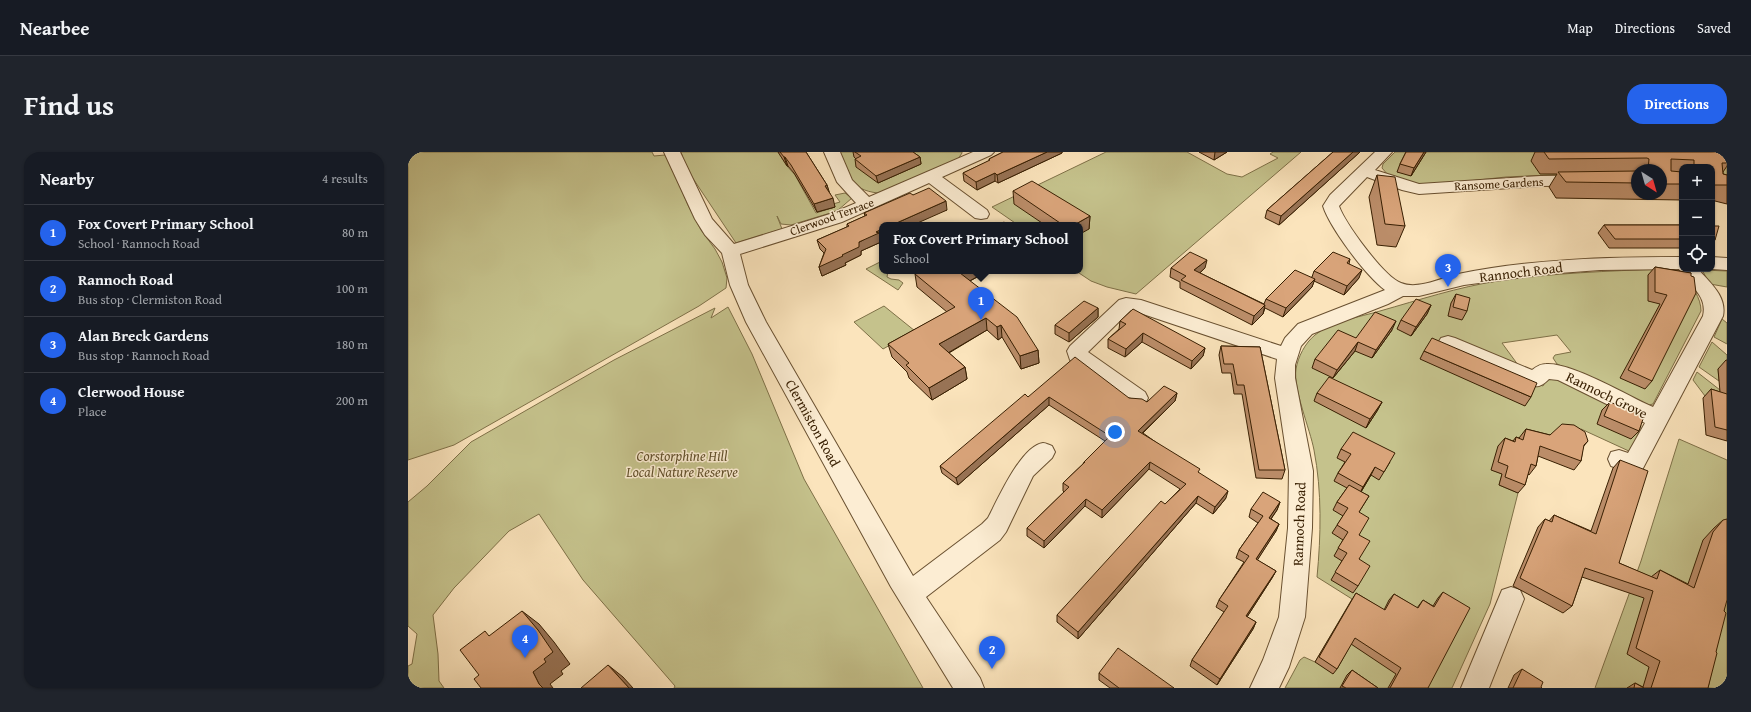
<!DOCTYPE html>
<meta charset="utf-8">
<style>
:root{--surface:#171b24;--page:#20242c;--text:#f1f3f6;--muted:#9ea1a6;--line:#363941;--accent:#2563eb}
body{margin:0;font-family:"Gentium Book Plus",serif;background:var(--page);color:var(--text)}
.controls{position:absolute;right:12px;top:12px;display:grid;overflow:hidden;border-radius:8px;box-shadow:0 1px 3px #0004}
.controls button{width:36px;height:36px;display:grid;place-items:center;padding:0;border:0;border-bottom:1px solid var(--line);background:var(--surface);color:var(--text);font:20px sans-serif}
.compass{position:absolute;left:1223px;top:12px;width:36px;height:36px;border-radius:50%;background:var(--surface);box-shadow:0 1px 3px #0004;rotate:143deg}
.you{position:absolute;left:707px;top:280px;width:14px;height:14px;margin:-10px;border:3px solid #fff;border-radius:50%;background:#1a73e8;box-shadow:0 0 0 6px #1a73e833}
.badge{display:grid;place-items:center;width:26px;height:26px;border-radius:50%;background:var(--accent);color:#fff;font-size:13px;font-weight:700}
.pin{position:absolute;translate:-50% -33px;filter:drop-shadow(0 1px 2px #0008)}
.pin::after{content:'';position:absolute;top:21px;width:14px;height:12px;background:inherit;clip-path:polygon(0 0,100% 0,50% 100%)}
.popup{position:absolute;left:471px;top:70px;width:204px;height:52px;box-sizing:border-box;display:grid;place-content:center;border-radius:8px;background:var(--surface);filter:drop-shadow(0 1px 3px #0005);font-size:13px;white-space:nowrap;color:var(--muted)}
.popup b{font-size:15px;color:var(--text)}
.popup::after{content:'';position:absolute;left:50%;top:100%;margin-left:-8px;border:8px solid transparent;border-top-color:var(--surface)}
.list{margin:0;padding:0;list-style:none}
h2{display:flex;justify-content:space-between;align-items:center;height:52px;margin:0;padding:0 16px;font-size:17px}
h2 small{font-size:13px;font-weight:400;color:var(--muted)}
.list li{display:grid;grid-template-columns:26px 1fr auto;gap:12px;align-items:center;box-sizing:border-box;height:56px;padding:0 16px;border-top:1px solid var(--line)}
.list b{display:block;font-size:15px;white-space:nowrap}
.list p{margin:0;font-size:13px;white-space:nowrap;color:var(--muted)}
.list em{font-size:13px;font-style:normal;color:var(--muted)}
.icon{flex:none;width:22px;height:22px;fill:none;stroke:currentColor;stroke-width:2;stroke-linecap:round;stroke-linejoin:round}
.map{position:relative;flex:none;width:1319px;height:536px;overflow:hidden;border-radius:16px}
header{display:flex;align-items:center;gap:24px;box-sizing:border-box;height:56px;padding:0 20px;background:var(--surface);border-bottom:1px solid var(--line)}
header strong{font-size:19px}
nav{display:flex;gap:22px;margin-inline-start:auto;font-size:14px}
.intro{display:flex;align-items:center;justify-content:space-between;box-sizing:border-box;height:96px;padding:0 24px}
h1{margin:0;font-size:28px}
.button{padding:10px 18px;border-radius:16px;background:var(--accent);color:#fff;font-size:14px;font-weight:700}
main{display:flex;gap:24px;padding:0 24px}
aside{flex:1;background:var(--surface);border-radius:16px;box-shadow:0 1px 3px #0004}
.map>svg:first-child{display:block}
.green{fill:#c5c28c;stroke:#7e7047}
.lines{fill:none;stroke-linecap:round;stroke-linejoin:round}
.minor-casing{stroke:#695030;stroke-width:2}
.minor{fill:#fcedd3;fill-rule:evenodd}
.wall{fill:#bb8d69;stroke:#381f02;fill-rule:evenodd}
.shaded-wall{fill:#987355;stroke:#381f02}
.building{fill:#d9a47a;stroke:#381f02}
.labels{text-anchor:middle;stroke-width:3;stroke-linejoin:round;paint-order:stroke}
.far-street-label{font-size:12px;fill:#381f02;stroke:#fcedd3}
.street-label{font-size:14px;fill:#381f02;stroke:#fcedd3}
.park-label{font-size:14px;font-style:italic;fill:#62502b;stroke:#fcedd3}
</style>
<header>
<strong>Nearbee</strong>
<nav><a>Map</a><a>Directions</a><a>Saved</a></nav>
</header>
<div class="intro"><h1>Find us</h1><a class="button">Directions</a></div>
<main>
<aside>
<h2>Nearby<small>4 results</small></h2>
<ul class="list">
<li><span class="badge">1</span><div><b>Fox Covert Primary School</b><p>School · Rannoch Road</p></div><em>80 m</em></li>
<li><span class="badge">2</span><div><b>Rannoch Road</b><p>Bus stop · Clermiston Road</p></div><em>100 m</em></li>
<li><span class="badge">3</span><div><b>Alan Breck Gardens</b><p>Bus stop · Rannoch Road</p></div><em>180 m</em></li>
<li><span class="badge">4</span><div><b>Clerwood House</b><p>Place</p></div><em>200 m</em></li>
</ul>
</aside>
<div class="map">
<svg width="1319" height="536" viewBox="0 0 1319 536">
<rect width="100%" height="100%" fill="#fbe4bc"/>
<filter id="stains"><feTurbulence type="fractalNoise" baseFrequency=".005" numOctaves="4"/><feColorMatrix values="0 0 0 0 .2 0 0 0 0 .09 0 0 0 0 .02 0 0 0 .5 -.17"/></filter>
<radialGradient id="worn" r=".72"><stop offset=".6" stop-color="#630" stop-opacity="0"/><stop offset="1" stop-color="#630" stop-opacity=".3"/></radialGradient>
<g class="green">
<polygon points="0,0 244,0 246,4 257,3 264,15 280,53 293,78 307,97 314,110 319,126 318,136 291,154 46,293 0,308"/>
<polygon points="273,0 370,0 379,14 387,23 408,61 427,55 425,52 432,50 427,43 437,41 444,46 429,59 383,73 373,72 369,64 374,77 328,91 278,16"/>
<path d="M 432,0 L 554,0 L 554,1 L 550,7 L 470,41 C 442,38 441,23 432,0 Z"/>
<polygon points="698,0 779,0 819,22 834,25 870,6 862,2 865,0 893,0 728,142 699,135 683,129 668,119 672,119 672,73 610,73 584,55"/>
<polygon points="987,0 1319,0 1319,29 1304,15 1274,15 1253,18 1098,25 1013,34 980,23 974,16 975,12"/>
<polygon points="474,109 474,119 480,119 479,125 483,127 491,128 495,131 490,138 458,117"/>
<path d="M 1255,117 C 1260,119 1268,121 1273,124 C 1284,132 1293,146 1293,159 L 1245,252 L 1241,253 L 1149,212 L 1145,206 L 1147,203 L 1163,200 L 1149,183 L 1094,191 L 1113,217 L 1037,194 L 1135,234 L 1140,225 L 1148,225 L 1231,267 L 1233,274 L 1223,300 L 1173,277 L 1168,303 L 1112,285 L 1108,296 L 1084,318 L 1094,322 L 1091,333 L 1110,341 L 1082,452 L 1044,536 L 877,536 L 892,508 L 896,505 L 907,510 L 944,447 L 909,425 C 913,384 914,339 906,298 C 902,277 885,237 888,217 C 890,205 897,191 907,183 C 924,169 952,165 972,159 C 1011,148 1050,135 1090,129 C 1145,121 1200,119 1255,117 Z"/>
<polygon points="1294,118 1319,119 1319,135 1302,132"/>
<polygon points="476,154 507,179 475,197 446,170"/>
<polygon points="320,155 344,202 396,327 515,536 266,536 267,534 175,428 131,362 101,379 46,436 25,463 30,502 31,529 36,536 0,536 0,514 4,512 9,482 0,474 0,350 19,334 63,290 206,208 307,156 303,166"/>
<polygon points="1314,167 1319,171 1319,192 1306,185"/>
<polygon points="1304,190 1319,203 1319,219 1310,217 1311,229 1291,215"/>
<polygon points="1289,220 1312,238 1313,251 1300,248 1285,228"/>
<polygon points="1271,287 1319,308 1319,536 1187,536 1233,409"/>
</g>
<g class="lines">
<g class="minor-casing">
<g id="minor">
<path d="M 256,0 L 272,0 L 304,67 L 326,92 L 422,62 L 448,51 L 429,30 L 416,0 L 432,0 L 444,28 L 461,45 L 565,0 L 586,0 L 583,3 L 534,25 L 579,58 L 581,62 L 579,66 L 573,67 L 567,66 L 521,31 L 434,70 L 332,102 L 340,133 L 358,170 L 505,424 L 574,372 L 580,366 C 590,347 613,294 635,291 C 638,291 641,293 644,294 L 647,300 L 644,306 L 625,324 L 598,380 L 592,388 L 518,445 L 572,526 L 576,536 L 545,536 L 483,435 L 338,170 L 322,133 L 314,101 L 297,83 L 287,67 Z"/>
<path d="M 967,0 L 984,0 L 967,18 L 1011,32 L 1132,24 L 1229,23 L 1229,33 L 1132,34 L 1011,42 L 994,38 L 959,25 L 931,54 C 937,71 976,125 993,131 C 1010,138 1033,126 1050,122 C 1123,107 1200,105 1274,105 L 1274,117 L 1290,117 C 1302,131 1319,144 1315,164 L 1233,320 L 1225,322 L 1203,314 L 1200,307 L 1203,300 L 1211,298 L 1220,301 L 1237,271 L 1150,228 L 1141,227 C 1134,234 1130,236 1120,233 L 1033,196 L 1030,191 L 1033,186 L 1040,184 L 1047,186 L 1124,218 C 1128,215 1132,212 1138,212 C 1163,210 1220,244 1245,255 L 1295,164 C 1300,142 1280,134 1271,117 L 1192,118 L 1138,122 L 1056,133 L 1011,144 L 995,144 L 980,152 L 904,182 L 893,194 L 887,213 L 887,226 L 905,319 L 904,376 L 897,465 L 881,515 L 871,536 L 842,536 L 855,508 L 871,465 L 880,376 L 881,319 L 867,226 L 869,207 L 723,158 L 680,200 L 737,240 L 740,246 L 737,252 L 729,254 L 721,252 L 662,208 L 659,199 L 662,194 L 711,148 L 718,146 L 733,148 L 873,194 L 877,186 L 890,172 L 977,138 C 958,124 922,76 915,54 L 922,43 Z"/>
<polygon points="1304,105 1319,106 1319,118 1304,117"/>
<polygon points="1103,435 1112,438 1116,447 1081,536 1053,536 1094,438"/>
</g>
</g>
<use href="#minor" class="minor"/>
</g>
<g class="wall">
<polygon points="370,0 398,0 419,33 421,41 427,55 409,60 386,21 380,14 379,14"/>
<polygon points="445,0 505,0 512,5 513,12 470,31 448,15 447,7 448,7 446,5"/>
<polygon points="595,0 654,0 654,1 590,31 587,29 569,38 556,29 555,21 581,9 581,7"/>
<polygon points="791,0 819,0 806,8"/>
<polygon points="925,0 952,0 871,73 857,66 859,58"/>
<polygon points="998,0 1018,0 1003,24 989,20 992,12"/>
<path d="M 1127,0 L 1319,0 L 1319,14 L 1315,20 L 1315,22 L 1319,23 L 1319,52 L 1307,49 L 1304,49 L 1304,15 L 1274,15 L 1274,48 L 1148,46 L 1141,35 L 1149,22 L 1132,22 L 1123,9 ZM 1229,18 L 1253,18 L 1253,42 L 1229,42 Z"/>
<polygon points="969,23 997,74 988,95 969,93 961,45"/>
<polygon points="605,39 682,64 681,77 672,73 637,73 606,52"/>
<polygon points="505,43 539,58 474,73 474,87 472,88 473,90 453,99 453,103 437,111 438,113 414,124 411,115 416,101 412,97 409,88 439,75 439,72 457,64 456,61"/>
<polygon points="1196,73 1274,73 1274,96 1201,96 1190,81"/>
<polygon points="1304,74 1307,88 1304,92"/>
<polygon points="942,107 941,112 951,126 936,143 906,129 904,135 875,165 857,156 855,162 844,173 772,136 772,130 762,125 763,116 797,116 792,121 856,152 858,147 904,125 906,119"/>
<polygon points="1247,115 1283,121 1244,229 1237,237 1212,226 1252,152 1240,149 1240,123"/>
<polygon points="513,119 580,119 562,129 630,198 631,211 613,217 594,185 590,188 579,178 541,201 557,215 559,227 524,248 501,226 499,220 484,205 480,192 539,160 509,135 507,122"/>
<polygon points="1048,142 1059,159 1054,168 1040,164 1043,151"/>
<polygon points="1023,153 1019,162 1003,184 989,177 993,168"/>
<polygon points="690,156 690,165 661,190 647,182 647,173"/>
<polygon points="712,169 797,196 795,204 783,217 734,190 717,205 700,196 700,187 711,177"/>
<polygon points="984,178 964,206 947,199 925,226 904,216 907,207 948,186"/>
<polygon points="813,194 852,195 877,318 874,327 848,326 834,242 826,242 823,221 814,221 811,203"/>
<polygon points="1016,199 1123,245 1117,254 1012,207"/>
<polygon points="1318,208 1319,208 1319,289 1298,283 1295,246 1303,237 1312,240 1310,217"/>
<polygon points="769,241 767,249 735,281 791,321 818,346 805,362 788,351 670,487 649,470 649,463 772,337 741,317 694,366 677,354 636,396 619,384 619,376 656,340 655,339 655,331 675,312 676,310 697,289 641,253 550,333 534,321 532,314 620,245 721,246 739,250"/>
<polygon points="909,241 974,250 969,259 958,276 906,249"/>
<polygon points="1202,250 1231,279 1223,287 1189,272 1194,258"/>
<polygon points="1118,277 1142,283 1180,289 1175,295 1173,309 1166,318 1130,304 1128,314 1121,323 1120,322 1117,333 1110,341 1091,333 1094,322 1083,318 1090,294 1097,286 1105,289 1108,285 1111,286"/>
<polygon points="933,297 982,310 971,328 963,323 953,340 961,344 951,360 951,407 950,434 945,441 923,428 934,409 926,404 935,388 924,381 935,364 925,358 929,350 939,336 926,329 930,321 937,310 929,306"/>
<polygon points="1212,308 1211,411 1243,425 1252,418 1280,432 1295,388 1306,376 1315,368 1316,459 1300,536 1219,536 1227,531 1235,535 1241,515 1219,502 1236,446 1174,425 1164,454 1155,461 1105,434 1130,375 1137,367 1141,369 1146,363 1183,379 1205,316"/>
<polygon points="872,350 869,358 863,367 871,372 868,379 849,408 868,419 864,426 839,465 848,470 845,477 809,533 782,514 784,508 816,460 808,455 811,448 836,410 828,406 831,398 850,371 841,365 843,357"/>
<polygon points="1035,440 1020,536 980,536 988,522 943,492 929,517 925,522 907,510 948,441 976,458 981,448 986,442 1009,456 1015,448 1025,454 1030,446"/>
<polygon points="1114,517 1133,535 1134,536 1100,536 1106,523"/>
<polygon points="944,518 970,536 932,536 939,523"/>
<polygon points="691,521 766,536 702,536 691,528"/>
</g>
<g class="shaded-wall">
<polygon points="639,0 654,0 654,1 590,31 589,23"/>
<polygon points="807,0 819,0 806,8"/>
<polygon points="945,0 952,0 871,73 873,64"/>
<polygon points="1016,0 1018,0 1003,24 1006,16"/>
<polygon points="376,5 377,5 380,14 379,14"/>
<polygon points="512,5 513,12 470,31 468,24"/>
<polygon points="587,21 587,29 569,38 568,30"/>
<polygon points="419,33 422,42 417,34"/>
<polygon points="425,46 427,55 409,60 406,52"/>
<polygon points="538,49 539,58 505,73 484,73"/>
<polygon points="682,64 681,77 672,82 672,73 666,73"/>
<polygon points="474,77 474,87 472,88 473,90 453,99 453,103 437,111 438,113 414,124 411,115 468,80"/>
<polygon points="799,108 797,116 785,127 786,118"/>
<polygon points="954,118 951,126 936,143 939,134"/>
<polygon points="555,119 580,119 554,133 552,121"/>
<polygon points="907,127 904,135 875,165 878,156"/>
<polygon points="857,153 855,162 844,173 846,164"/>
<polygon points="1023,153 1019,162 1003,184 1008,175"/>
<polygon points="690,156 690,165 661,190 661,181"/>
<polygon points="578,166 579,178 533,205 531,192"/>
<polygon points="988,169 984,178 964,206 968,198"/>
<polygon points="593,173 594,185 590,188 589,175"/>
<polygon points="735,181 734,190 717,205 718,197"/>
<polygon points="950,190 947,199 925,226 929,218"/>
<polygon points="797,196 795,204 783,217 784,209"/>
<polygon points="630,198 631,211 613,217 612,204"/>
<polygon points="557,215 559,227 524,248 521,236"/>
<polygon points="769,241 767,249 729,286 730,279"/>
<polygon points="641,245 641,253 550,333 548,326"/>
<polygon points="974,250 969,259 958,276 962,267"/>
<polygon points="742,310 741,317 694,366 694,358"/>
<polygon points="967,315 963,323 951,343 955,335"/>
<polygon points="820,339 818,346 805,362 807,355"/>
<polygon points="790,344 788,351 670,487 670,480"/>
<polygon points="678,347 677,354 636,396 636,389"/>
<polygon points="872,350 869,358 858,374 861,366"/>
<polygon points="871,372 868,379 845,415 848,407"/>
<polygon points="868,419 864,426 835,471 838,464"/>
<polygon points="114,459 131,472 146,490 162,512 153,519 155,522 142,532 145,536 135,536 131,532 125,520"/>
<polygon points="848,470 845,477 809,533 812,527"/>
<polygon points="200,513 215,525 225,536 221,536"/>
</g>
<g class="building">
<polygon points="372,0 398,0 419,33 417,34 425,46 406,52 383,13 377,5 376,5"/>
<polygon points="447,0 505,0 512,5 468,24 447,7 453,4"/>
<polygon points="595,0 639,0 589,23 587,21 568,30 555,21 582,8 581,7"/>
<polygon points="925,0 945,0 873,64 859,58"/>
<polygon points="998,0 1016,0 1006,16 992,12"/>
<polygon points="1136,0 1319,0 1319,11 1314,11 1315,22 1319,23 1319,33 1304,33 1304,15 1286,15 1286,8 1263,7 1263,19 1274,20 1274,32 1253,32 1253,18 1240,18 1241,7 1239,6 1141,7"/>
<polygon points="1229,19 1229,31 1158,30 1150,20"/>
<polygon points="969,23 987,25 997,74 977,72"/>
<polygon points="624,29 682,64 666,73 655,73 605,39"/>
<polygon points="521,36 538,49 484,73 474,73 474,77 468,80 471,81 451,90 451,95 434,103 435,104 411,115 418,97 409,88 441,74 439,72 459,63 456,61 502,41 505,43"/>
<polygon points="596,70 600,73 591,73"/>
<polygon points="1196,73 1274,73 1274,87 1207,87"/>
<polygon points="1304,74 1311,74 1307,88 1304,88"/>
<polygon points="782,100 799,108 786,118 857,153 846,164 773,128 778,124 763,116"/>
<polygon points="925,100 942,107 939,111 954,118 939,134 906,119"/>
<polygon points="1247,115 1283,121 1283,124 1286,125 1288,141 1244,229 1220,218 1259,143 1247,140"/>
<polygon points="887,118 907,127 878,156 858,147"/>
<polygon points="513,119 555,119 552,121 609,165 630,198 612,204 593,173 589,175 578,166 531,192 557,215 521,236 498,213 501,211 480,192 547,155 507,122"/>
<polygon points="1048,142 1062,146 1059,159 1045,155"/>
<polygon points="1008,147 1023,153 1008,175 993,168"/>
<polygon points="676,149 690,156 661,181 647,173"/>
<polygon points="725,157 797,196 784,209 735,181 718,197 700,187 718,172 712,169"/>
<polygon points="967,160 988,169 968,198 950,190 929,218 907,207 930,178 948,186"/>
<polygon points="1024,186 1129,231 1123,245 1016,199"/>
<polygon points="813,194 852,195 877,318 851,318 836,233 829,233 825,212 816,212"/>
<polygon points="667,205 721,246 734,247 739,250 756,234 769,241 730,279 792,317 790,320 820,339 807,355 790,344 670,480 649,463 753,349 757,352 778,332 742,310 694,358 678,347 636,389 619,376 661,335 655,331 677,310 676,310 702,284 641,245 548,326 532,314 617,242 620,245"/>
<polygon points="921,225 974,250 962,267 909,241"/>
<polygon points="1303,237 1319,242 1319,278 1307,275"/>
<polygon points="1202,250 1236,264 1231,279 1196,264"/>
<polygon points="1154,272 1166,273 1177,280 1180,289 1176,293 1173,309 1132,294 1128,314 1123,312 1117,333 1097,325 1100,314 1090,310 1097,286 1107,290 1108,285 1115,288 1118,277 1142,283"/>
<polygon points="945,280 987,301 976,320 967,315 955,335 930,321 943,302 933,297"/>
<polygon points="1212,308 1240,319 1211,411 1249,427 1252,418 1286,436 1305,380 1315,368 1319,367 1319,448 1316,459 1318,461 1308,500 1309,501 1300,536 1243,536 1252,509 1228,496 1245,439 1177,416 1164,454 1112,426 1137,367 1144,370 1146,363 1188,382"/>
<polygon points="941,333 961,344 951,360 961,366 951,383 962,389 951,407 962,414 950,434 927,420 939,401 930,396 940,380 929,373 940,356 929,350"/>
<polygon points="855,340 872,350 861,366 871,372 848,407 868,419 838,464 848,470 812,527 784,508 820,454 811,448 841,404 831,398 855,364 843,357"/>
<polygon points="1035,440 1062,456 1020,536 982,536 993,516 947,486 929,517 911,505 948,441 977,458 986,442 1010,456 1015,448 1026,455"/>
<polygon points="114,459 130,478 145,500 136,507 138,510 125,520 131,532 135,536 73,536 66,527 71,523 52,498 77,479 81,484"/>
<polygon points="710,496 766,536 711,536 691,521"/>
<polygon points="200,513 221,536 173,536"/>
<polygon points="1114,517 1135,530 1133,535 1134,536 1105,536"/>
<polygon points="944,518 970,536 938,536 934,534"/>
<polygon points="1227,531 1236,536 1226,536"/>
</g>
<g class="labels">
<g class="far-street-label">
<text transform="translate(1091 32) rotate(-3)" y="4">Ransome Gardens</text>
<text transform="translate(424 65) rotate(-20)" y="4">Clerwood Terrace</text>
</g>
<g class="street-label">
<text transform="translate(1113 120) rotate(-7)" y="5">Rannoch Road</text>
<text transform="translate(1199 243) rotate(26)" y="5">Rannoch Grove</text>
<text transform="translate(405 271) rotate(61)" y="5">Clermiston Road</text>
<text transform="translate(891 372) rotate(-88)" y="5">Rannoch Road</text>
</g>
<g class="park-label">
<text x="274" y="309">Corstorphine Hill<tspan x="274" dy="16">Local Nature Reserve</tspan></text>
</g>
</g>
<rect width="100%" height="100%" filter="url(#stains)"/>
<rect width="100%" height="100%" fill="url(#worn)"/>
</svg>
<div class="controls">
<button>+</button>
<button>−</button>
<button><svg class="icon" aria-label="locate" viewBox="0 0 24 24"><circle cx="12" cy="12" r="6"/><path d="M12 2v4M12 18v4M2 12h4M18 12h4"/></svg></button>
</div>
<svg class="compass" viewBox="-18 -18 36 36"><path d="M0-13l5 13h-10z" fill="#e53935"/><path d="M0 13l5-13h-10z" fill="#9ea1a6"/></svg>
<div class="you"></div>
<div class="pin badge" style="left:573px;top:168px">1</div>
<div class="popup"><b>Fox Covert Primary School</b>School</div>
<div class="pin badge" style="left:584px;top:517px">2</div>
<div class="pin badge" style="left:1040px;top:135px">3</div>
<div class="pin badge" style="left:117px;top:506px">4</div>
</div>
</main>
